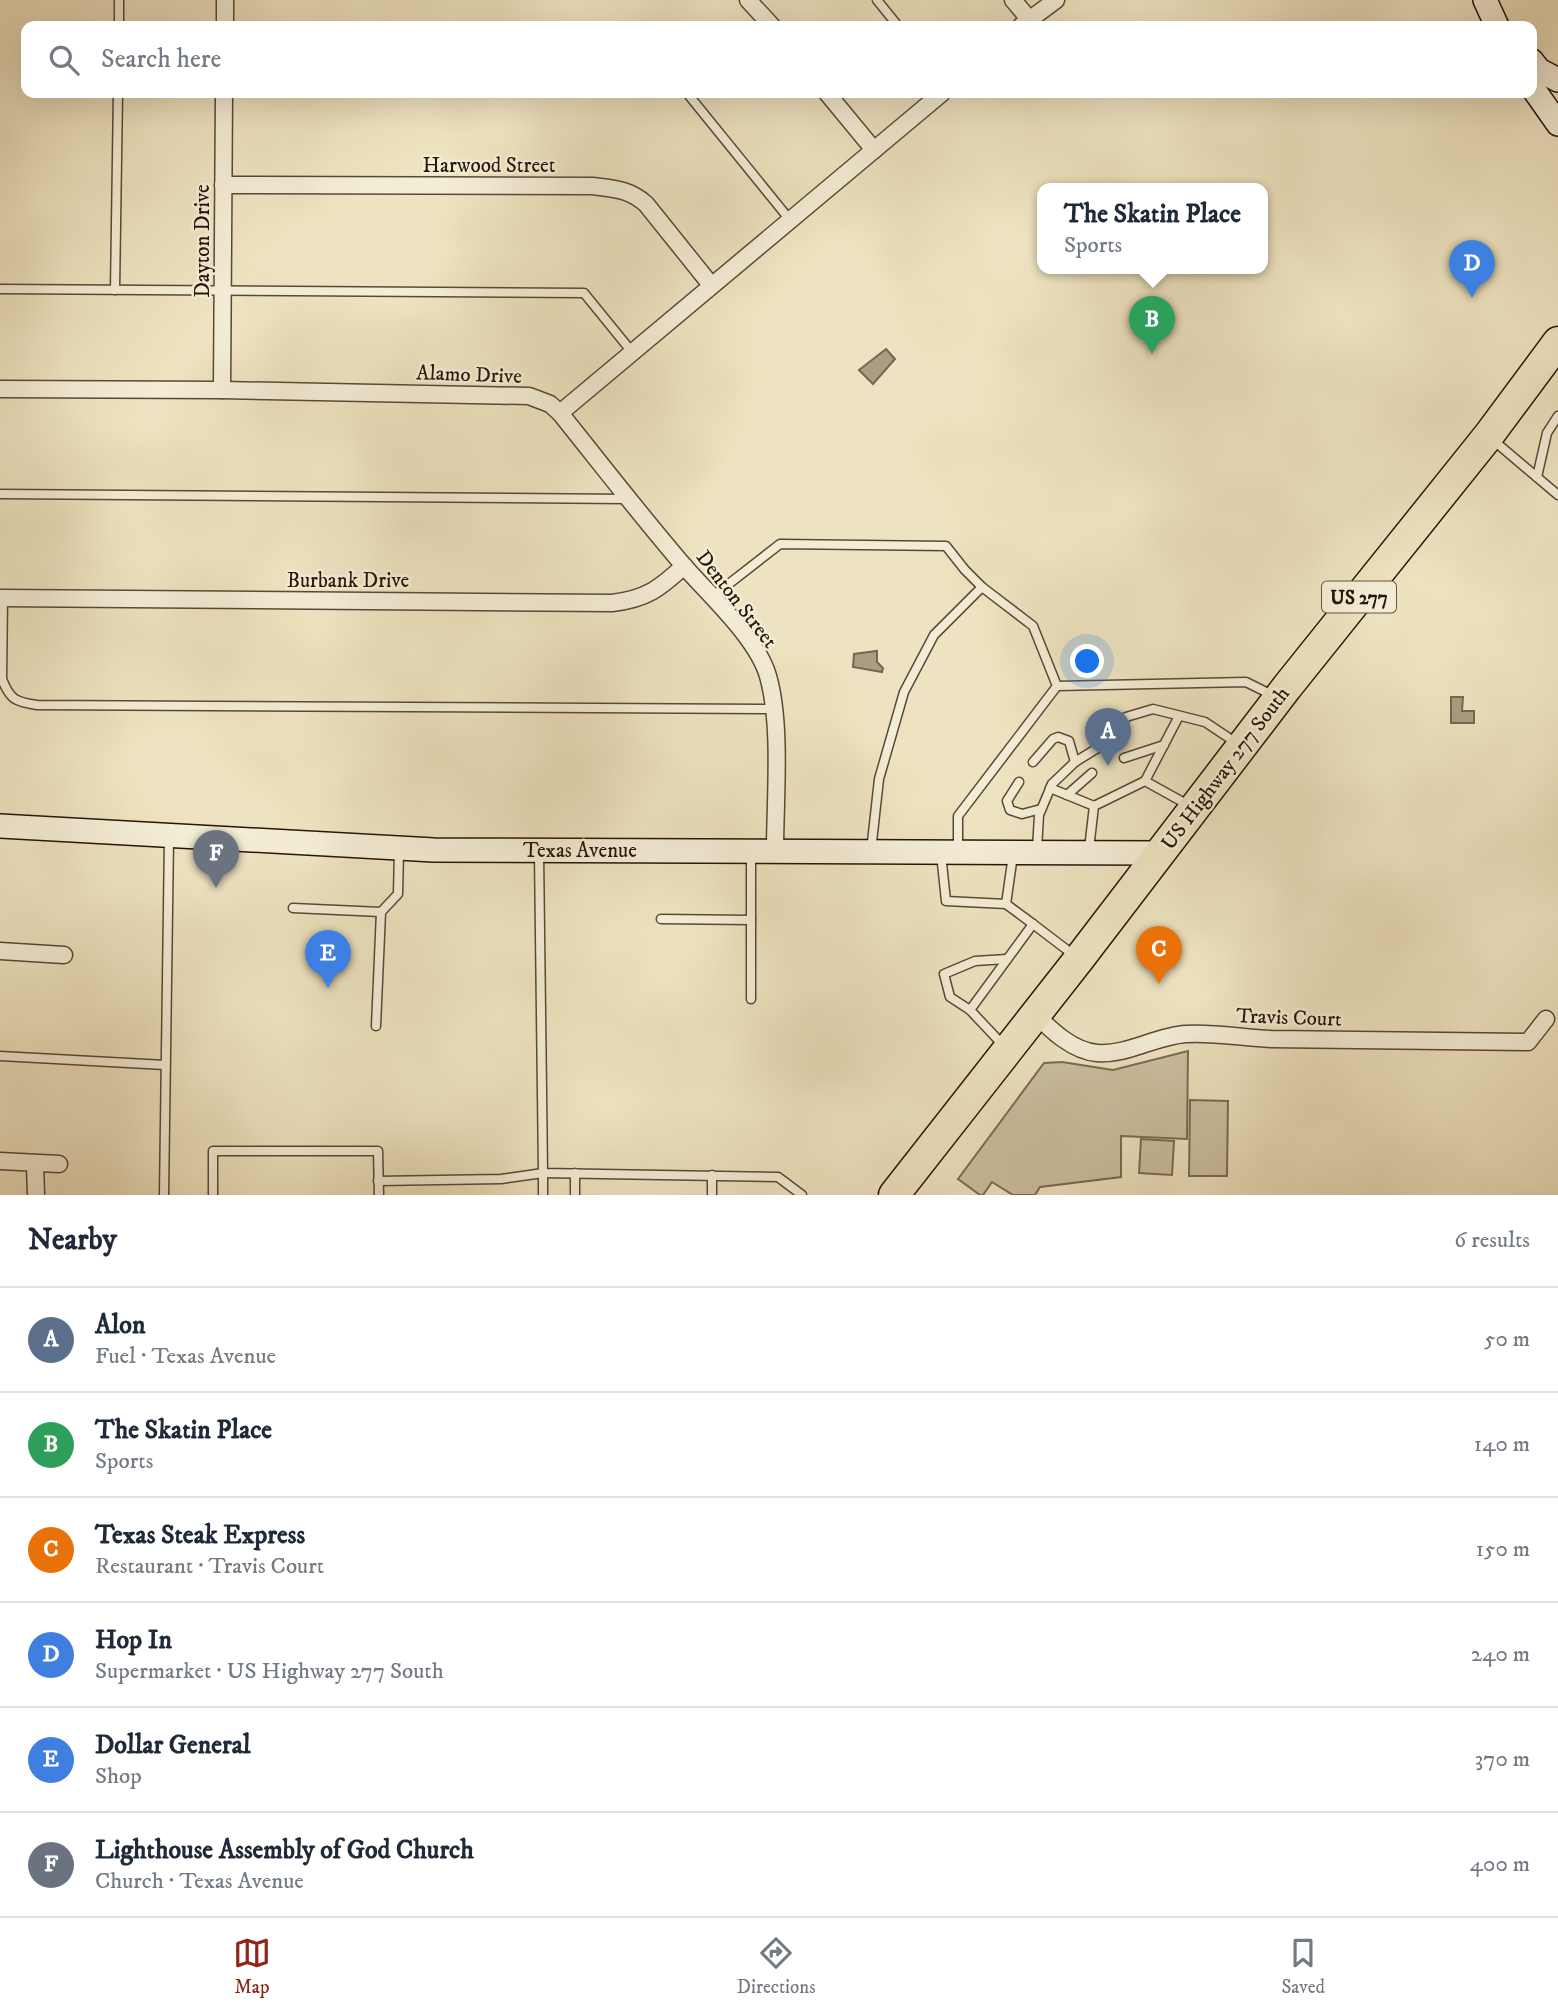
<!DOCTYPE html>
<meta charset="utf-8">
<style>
:root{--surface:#fff;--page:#f2f2f3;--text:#1f2937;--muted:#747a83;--line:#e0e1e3;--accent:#8f2418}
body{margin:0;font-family:"IM FELL DW Pica",serif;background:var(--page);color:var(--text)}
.you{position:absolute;left:1088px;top:662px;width:24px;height:24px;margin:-18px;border:5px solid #fff;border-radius:50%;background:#1a73e8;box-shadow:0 0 0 10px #1a73e833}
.badge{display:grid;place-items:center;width:46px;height:46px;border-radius:50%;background:var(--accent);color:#fff;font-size:23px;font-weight:700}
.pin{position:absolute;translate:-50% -58px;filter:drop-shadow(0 2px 4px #0008)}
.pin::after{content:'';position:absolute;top:37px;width:24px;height:21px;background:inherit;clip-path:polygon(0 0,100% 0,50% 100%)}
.popup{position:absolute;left:1037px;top:183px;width:231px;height:91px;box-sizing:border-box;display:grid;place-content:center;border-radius:14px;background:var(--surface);filter:drop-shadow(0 2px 5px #0005);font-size:23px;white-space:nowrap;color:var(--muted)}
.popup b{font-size:26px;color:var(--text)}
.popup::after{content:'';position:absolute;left:50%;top:100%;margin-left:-14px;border:14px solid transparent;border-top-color:var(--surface)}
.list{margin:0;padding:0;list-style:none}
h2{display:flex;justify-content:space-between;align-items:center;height:91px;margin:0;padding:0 28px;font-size:30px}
h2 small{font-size:23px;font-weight:400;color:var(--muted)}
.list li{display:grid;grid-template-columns:46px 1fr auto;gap:21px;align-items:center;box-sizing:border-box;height:105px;padding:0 28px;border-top:2px solid var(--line)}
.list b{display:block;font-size:26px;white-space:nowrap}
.list p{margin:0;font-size:23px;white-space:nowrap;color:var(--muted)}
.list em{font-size:23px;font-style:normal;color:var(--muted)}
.icon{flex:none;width:38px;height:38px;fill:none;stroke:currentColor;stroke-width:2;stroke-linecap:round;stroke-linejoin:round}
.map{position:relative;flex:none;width:1558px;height:1195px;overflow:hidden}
.search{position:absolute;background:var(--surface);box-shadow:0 7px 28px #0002;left:21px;right:21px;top:21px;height:77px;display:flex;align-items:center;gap:18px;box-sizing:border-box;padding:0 24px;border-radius:14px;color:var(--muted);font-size:26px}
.sheet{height:721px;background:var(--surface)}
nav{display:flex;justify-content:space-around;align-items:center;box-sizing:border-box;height:98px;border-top:2px solid var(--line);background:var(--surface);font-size:19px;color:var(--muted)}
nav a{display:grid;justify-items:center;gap:4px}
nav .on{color:var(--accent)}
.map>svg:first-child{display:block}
.green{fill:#ccc0a1;stroke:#7a6a55;stroke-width:2}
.water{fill:#ab9d82;stroke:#776652;stroke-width:2}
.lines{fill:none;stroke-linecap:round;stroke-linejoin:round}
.lane-casing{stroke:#5a4837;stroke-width:11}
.street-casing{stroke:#5a4837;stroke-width:19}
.secondary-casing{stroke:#281409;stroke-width:26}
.highway-casing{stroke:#281409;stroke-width:33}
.lane{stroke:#f4edd6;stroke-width:8}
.street{stroke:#f4edd6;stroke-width:16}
.secondary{stroke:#f4edd6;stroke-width:23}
.highway{stroke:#eee3c0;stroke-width:30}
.labels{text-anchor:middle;stroke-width:5;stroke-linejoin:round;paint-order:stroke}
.shield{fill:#f4edd6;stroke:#655546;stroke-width:2}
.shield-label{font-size:19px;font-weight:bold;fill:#281409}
.street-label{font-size:21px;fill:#281409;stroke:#f4edd6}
</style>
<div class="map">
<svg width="1558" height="1195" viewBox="0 0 1558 1195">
<rect width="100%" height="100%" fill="#eee3c0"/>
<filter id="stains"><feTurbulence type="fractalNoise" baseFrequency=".00286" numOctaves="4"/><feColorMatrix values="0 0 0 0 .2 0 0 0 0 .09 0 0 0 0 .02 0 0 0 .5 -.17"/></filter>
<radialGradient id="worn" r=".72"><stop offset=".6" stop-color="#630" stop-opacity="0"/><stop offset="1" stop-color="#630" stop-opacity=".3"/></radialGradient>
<g class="green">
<polygon points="1188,1051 1187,1139 1121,1136 1121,1177 1040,1187 1035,1195 1013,1195 992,1182 983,1195 980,1195 958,1179 1044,1063 1062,1062 1113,1070"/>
<polygon points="1190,1100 1228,1101 1227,1176 1189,1176"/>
<polygon points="1141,1139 1174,1141 1172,1175 1139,1173"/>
</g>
<g class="water">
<polygon points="886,349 895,359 873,384 859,370"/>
<polygon points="877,651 877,662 883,668 882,672 853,667 854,654"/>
<polygon points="1451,697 1463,697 1462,711 1474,711 1474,723 1451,723"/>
</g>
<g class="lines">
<g class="lane-casing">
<g id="lane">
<polyline points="877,0 898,26"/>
<polyline points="119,26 119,0"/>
<polyline points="687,93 790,220"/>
<polyline points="0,289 584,293 632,352"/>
<polyline points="115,290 118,93"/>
<polyline points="1493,440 1558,495"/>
<polyline points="1537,477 1547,433 1558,416"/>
<polyline points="0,494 627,499"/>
<polyline points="712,597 780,544 946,546 965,570 982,587"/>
<path d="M 3,598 L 2,679 C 10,700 16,702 37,705 L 774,709"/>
<polyline points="1057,686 1246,682 1272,695"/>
<polyline points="1124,758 1164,745"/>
<polyline points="1033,762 1053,739 1058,737 1069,741 1075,762"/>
<polyline points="1145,781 1179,716"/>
<polyline points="1019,782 1007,801 1010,810 1022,814 1041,809"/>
<polyline points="1050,788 1094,806"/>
<polyline points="1067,795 1092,773"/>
<polyline points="1037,849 1039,815 1052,784 1075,762 1117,736 1126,717 1153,709 1205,722 1238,744"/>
<polyline points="1089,849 1094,806 1145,781 1190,806"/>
<polyline points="871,851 879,779 904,692 934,635 982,587 1033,626 1057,686 958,816 958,851"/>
<polyline points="539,853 543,1173 778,1177 802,1195"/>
<polyline points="941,854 946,901 1006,904"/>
<polyline points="293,908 381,912"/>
<polyline points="661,919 751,920"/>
<polyline points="1033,924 1075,956"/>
<polyline points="751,999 751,854"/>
<polyline points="970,1010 1033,924 1006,904 1013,855"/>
<polyline points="376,1026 381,912 398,894 399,850"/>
<polyline points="1003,1045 970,1010 950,997 944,974 975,961 1007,959"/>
<polyline points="0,1056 165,1065"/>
<polyline points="575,1173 575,1195"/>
<polyline points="712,1175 712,1195"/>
<polyline points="378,1181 501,1179 543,1173 543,1195"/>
<polyline points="164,1195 169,838"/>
<polyline points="213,1195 213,1151 378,1151 379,1195"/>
</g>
</g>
<g class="street-casing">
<g id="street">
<polyline points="748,0 772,26"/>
<polyline points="1013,0 1029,19"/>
<polyline points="225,26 225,0"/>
<polyline points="1021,26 1056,0"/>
<polyline points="827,93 874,150"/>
<path d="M 223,185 L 593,186 C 615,189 629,189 646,204 L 711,285"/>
<polyline points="0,389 222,390 529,396 550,404 560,413 942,93"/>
<polyline points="222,390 224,93"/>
<path d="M 560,413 C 601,464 641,516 684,566 C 710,596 757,638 768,676 C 782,725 775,799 775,851"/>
<path d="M 0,598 L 612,603 C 646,599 659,589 684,566"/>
<polyline points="0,951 64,955"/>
<path d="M 1035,1014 C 1052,1031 1073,1051 1097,1053 C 1129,1055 1155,1036 1186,1034 C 1214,1032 1243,1038 1271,1039 C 1357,1040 1442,1041 1528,1042 L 1546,1019"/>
<polyline points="0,1161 59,1164"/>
<polyline points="35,1163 36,1195"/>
</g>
</g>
<g class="secondary-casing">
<g id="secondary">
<polyline points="1485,0 1497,26"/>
<polyline points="1532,61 1539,70 1558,80"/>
<polyline points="1532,87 1558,124"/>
<polyline points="0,826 434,850 1161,853"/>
</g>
</g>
<g class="highway-casing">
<polyline id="highway" points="894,1195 1079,959 1287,687 1489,435 1558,342"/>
</g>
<use href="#lane" class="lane"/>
<use href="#street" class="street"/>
<use href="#secondary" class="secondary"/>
<use href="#highway" class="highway"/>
</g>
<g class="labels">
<rect class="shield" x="1322" y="581.5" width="74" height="31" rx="5"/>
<g class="shield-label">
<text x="1359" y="604">US 277</text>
</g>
<g class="street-label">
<text x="489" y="172">Harwood Street</text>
<text transform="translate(202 241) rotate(-90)" y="7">Dayton Drive</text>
<text transform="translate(469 374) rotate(2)" y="7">Alamo Drive</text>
<text x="348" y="587">Burbank Drive</text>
<text transform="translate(737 599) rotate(52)" y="7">Denton Street</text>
<text transform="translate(1225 768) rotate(-53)" y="7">US Highway 277 South</text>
<text x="580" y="857">Texas Avenue</text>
<text transform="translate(1289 1017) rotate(2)" y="7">Travis Court</text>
</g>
</g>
<rect width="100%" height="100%" filter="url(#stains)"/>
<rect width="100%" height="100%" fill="url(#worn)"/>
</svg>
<div class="you"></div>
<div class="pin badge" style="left:1108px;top:766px;background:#5c6f8a">A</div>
<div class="pin badge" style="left:1152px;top:354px;background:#2e9e5b">B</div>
<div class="popup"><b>The Skatin Place</b>Sports</div>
<div class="pin badge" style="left:1159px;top:984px;background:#e8710a">C</div>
<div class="pin badge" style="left:1472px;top:298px;background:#3f7fe0">D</div>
<div class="pin badge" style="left:328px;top:988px;background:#3f7fe0">E</div>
<div class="pin badge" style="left:216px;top:888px;background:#6b7280">F</div>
<div class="search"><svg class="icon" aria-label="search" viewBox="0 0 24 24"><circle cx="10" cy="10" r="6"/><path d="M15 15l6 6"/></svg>Search here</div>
</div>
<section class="sheet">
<h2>Nearby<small>6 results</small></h2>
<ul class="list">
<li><span class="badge" style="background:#5c6f8a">A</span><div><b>Alon</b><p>Fuel · Texas Avenue</p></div><em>50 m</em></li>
<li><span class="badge" style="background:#2e9e5b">B</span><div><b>The Skatin Place</b><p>Sports</p></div><em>140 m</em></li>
<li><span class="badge" style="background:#e8710a">C</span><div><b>Texas Steak Express</b><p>Restaurant · Travis Court</p></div><em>150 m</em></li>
<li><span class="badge" style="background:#3f7fe0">D</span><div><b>Hop In</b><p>Supermarket · US Highway 277 South</p></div><em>240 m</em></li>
<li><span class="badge" style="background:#3f7fe0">E</span><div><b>Dollar General</b><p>Shop</p></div><em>370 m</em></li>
<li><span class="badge" style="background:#6b7280">F</span><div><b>Lighthouse Assembly of God Church</b><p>Church · Texas Avenue</p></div><em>400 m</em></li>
</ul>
</section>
<nav>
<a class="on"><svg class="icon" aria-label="map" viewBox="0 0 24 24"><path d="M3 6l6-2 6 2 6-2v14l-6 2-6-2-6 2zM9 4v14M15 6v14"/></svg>Map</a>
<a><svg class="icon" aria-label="directions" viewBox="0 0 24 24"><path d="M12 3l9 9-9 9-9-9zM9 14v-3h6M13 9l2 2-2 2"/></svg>Directions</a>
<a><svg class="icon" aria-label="saved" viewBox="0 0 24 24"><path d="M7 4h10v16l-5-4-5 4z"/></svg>Saved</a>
</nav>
